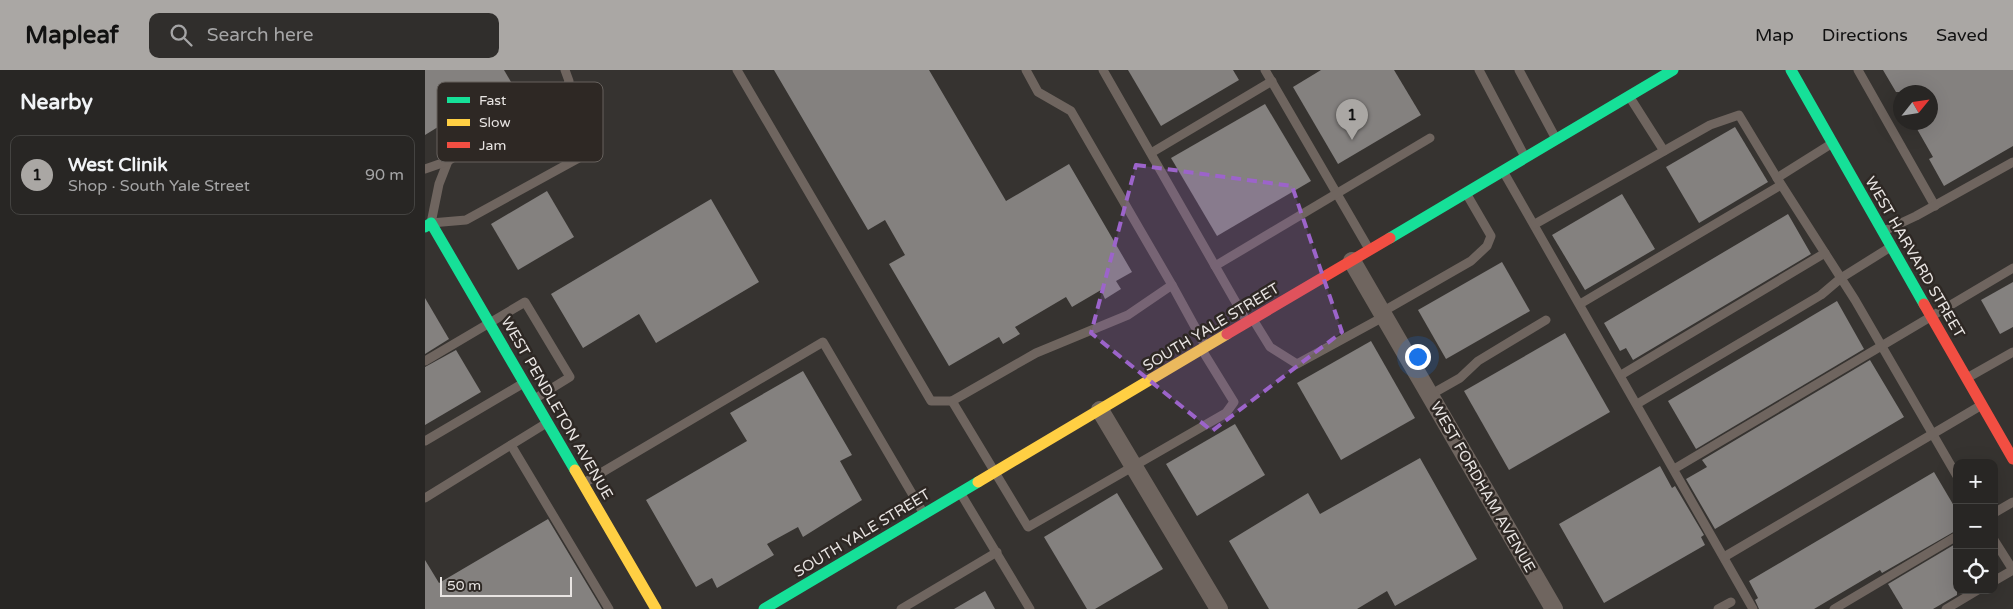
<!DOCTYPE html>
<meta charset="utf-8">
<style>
:root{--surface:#282624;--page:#302e2c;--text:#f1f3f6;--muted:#a5a5a6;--line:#444341;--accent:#aaa7a4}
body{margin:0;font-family:"Varela Round",sans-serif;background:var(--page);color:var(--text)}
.controls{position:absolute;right:15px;bottom:15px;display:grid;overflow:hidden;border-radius:10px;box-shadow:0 5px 20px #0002}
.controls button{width:45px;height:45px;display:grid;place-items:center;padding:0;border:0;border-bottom:1px solid var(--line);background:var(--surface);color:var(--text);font:25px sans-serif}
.compass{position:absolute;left:1468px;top:15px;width:45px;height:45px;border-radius:50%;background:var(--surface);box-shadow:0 5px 20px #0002;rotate:60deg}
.scale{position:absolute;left:15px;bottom:12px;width:132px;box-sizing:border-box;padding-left:5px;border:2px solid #e9e5e3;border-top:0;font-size:14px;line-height:18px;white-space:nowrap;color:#e9e5e3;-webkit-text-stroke:4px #2e2824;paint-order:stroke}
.you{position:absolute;left:992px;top:286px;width:18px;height:18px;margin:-12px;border:4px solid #fff;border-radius:50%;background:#1a73e8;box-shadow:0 0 0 8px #1a73e833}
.badge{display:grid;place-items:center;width:32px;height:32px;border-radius:50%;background:var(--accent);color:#111;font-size:16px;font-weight:700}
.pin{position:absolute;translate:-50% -41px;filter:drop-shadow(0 1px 2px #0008)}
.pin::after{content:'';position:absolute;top:26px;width:18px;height:15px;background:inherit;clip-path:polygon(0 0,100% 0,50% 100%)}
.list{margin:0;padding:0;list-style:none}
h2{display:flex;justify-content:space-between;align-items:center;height:65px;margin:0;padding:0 20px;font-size:21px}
h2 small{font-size:16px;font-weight:400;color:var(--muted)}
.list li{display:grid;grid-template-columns:32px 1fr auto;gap:15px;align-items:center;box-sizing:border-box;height:80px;margin:0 10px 10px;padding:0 10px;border:1px solid var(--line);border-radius:10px}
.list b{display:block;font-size:19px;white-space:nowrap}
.list p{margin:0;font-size:16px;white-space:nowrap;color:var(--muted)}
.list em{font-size:16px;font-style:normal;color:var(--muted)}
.icon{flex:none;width:28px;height:28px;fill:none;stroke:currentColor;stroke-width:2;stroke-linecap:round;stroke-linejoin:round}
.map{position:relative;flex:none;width:1588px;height:539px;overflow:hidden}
header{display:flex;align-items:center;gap:30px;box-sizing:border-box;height:70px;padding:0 25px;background:var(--accent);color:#111}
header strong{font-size:24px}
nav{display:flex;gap:28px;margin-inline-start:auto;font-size:18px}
.search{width:350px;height:45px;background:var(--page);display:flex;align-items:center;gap:12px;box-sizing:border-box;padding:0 18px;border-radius:10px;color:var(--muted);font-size:19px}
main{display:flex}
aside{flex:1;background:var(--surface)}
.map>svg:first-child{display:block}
.building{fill:#84817f}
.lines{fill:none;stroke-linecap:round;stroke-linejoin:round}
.lane{stroke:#6f655f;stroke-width:9}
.street{stroke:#6f655f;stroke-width:18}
.fast{stroke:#16e098;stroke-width:11}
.slow{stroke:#ffcf43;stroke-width:11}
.jam{stroke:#f24e42;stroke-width:11}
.marked{fill:#9c64ca;fill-opacity:0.2;stroke:#9c64ca;stroke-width:4;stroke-dasharray:10 6;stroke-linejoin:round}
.labels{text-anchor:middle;stroke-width:5;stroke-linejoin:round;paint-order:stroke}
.street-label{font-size:15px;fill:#e9e5e3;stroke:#2e2824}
.key{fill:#2e2824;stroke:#66615d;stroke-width:1}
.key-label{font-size:14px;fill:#e9e5e3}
</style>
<header>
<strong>Mapleaf</strong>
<div class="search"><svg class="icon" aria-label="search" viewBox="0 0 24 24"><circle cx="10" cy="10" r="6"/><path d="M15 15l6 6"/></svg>Search here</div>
<nav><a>Map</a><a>Directions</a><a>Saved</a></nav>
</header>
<main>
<aside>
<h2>Nearby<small></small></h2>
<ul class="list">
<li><span class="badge">1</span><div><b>West Clinik</b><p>Shop · South Yale Street</p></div><em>90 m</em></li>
</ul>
</aside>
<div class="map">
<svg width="1588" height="539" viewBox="0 0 1588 539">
<rect width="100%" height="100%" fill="#363330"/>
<g class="building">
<polygon points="0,0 79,0 86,12 0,65"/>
<polygon points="349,0 504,0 581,131 644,94 707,202 691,211 696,219 680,229 676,220 647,237 641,227 590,257 595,264 578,274 574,267 524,296 464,194 480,185 460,150 443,160"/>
<polygon points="703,0 808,0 814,10 736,56"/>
<polygon points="896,0 969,0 996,45 913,94 868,17"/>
<polygon points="1458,0 1588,0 1588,76 1519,116 1504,89 1508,87 1488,52 1506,52 1506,22 1471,22"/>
<polygon points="840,34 886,111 792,166 746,88"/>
<polygon points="1310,57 1343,112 1274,153 1241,97"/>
<polygon points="122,121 149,167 93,200 66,154"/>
<polygon points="1197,124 1230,179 1160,220 1127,165"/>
<polygon points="286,129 334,212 231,273 214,244 158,278 126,224"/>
<polygon points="1363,144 1386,184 1208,290 1201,278 1195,281 1179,253"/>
<polygon points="1077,192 1105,241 1021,289 993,240"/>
<polygon points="1588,212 1588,257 1575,264 1556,230"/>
<polygon points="0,228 24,269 0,284"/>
<polygon points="1412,231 1439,279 1271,379 1243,331"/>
<polygon points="1140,263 1185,342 1084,400 1039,321"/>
<polygon points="946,271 990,348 916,390 872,313"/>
<polygon points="31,280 56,322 0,355 0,297"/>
<polygon points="1445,290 1479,347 1290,459 1261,409 1282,397 1277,390"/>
<polygon points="378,301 427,385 415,391 437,430 378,467 373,457 342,474 349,485 292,518 287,508 271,517 221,430 322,371 305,343"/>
<polygon points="810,354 840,405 772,446 741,394"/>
<polygon points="995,388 1052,489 970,536 962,521 932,539 844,539 804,471 883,423 895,444"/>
<polygon points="1235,396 1247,418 1250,416 1279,465 1276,467 1280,475 1179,533 1134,454"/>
<polygon points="1509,402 1532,441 1532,460 1457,503 1455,500 1389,539 1334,539 1330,530 1333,528 1324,511"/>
<polygon points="692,423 738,499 670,539 662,539 619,467"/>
<polygon points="123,449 177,539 0,539 0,490 14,513"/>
<polygon points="1532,473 1532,525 1508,539 1478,539 1463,514"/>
<polygon points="560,521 570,539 529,539"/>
</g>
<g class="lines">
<g class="lane">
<polyline points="140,0 144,11 138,27 50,74 23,91 14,114 6,153 41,150 172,78"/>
<polyline points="312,0 506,331 527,331"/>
<polyline points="601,0 613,22 646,41 747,215"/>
<polyline points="678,0 821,250"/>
<polyline points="840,0 944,179"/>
<polyline points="1054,0 1100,87"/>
<polyline points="1094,0 1130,67"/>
<polyline points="1433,0 1510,136"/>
<polyline points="1204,26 1239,81"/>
<polyline points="1406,74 1352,108 1430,230 1532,406"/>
<polyline points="726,83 847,11"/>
<polyline points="0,99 23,91"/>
<polyline points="1078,101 1328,539"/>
<polyline points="1110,154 1285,55 1314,45 1352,108"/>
<polyline points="1459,161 1491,146 1588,92"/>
<polyline points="790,196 1005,68"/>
<polyline points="1155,234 1356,115"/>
<polyline points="957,242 1046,191 1062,176 1066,166 1041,123"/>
<polyline points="829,251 845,277 872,294 960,246"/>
<polyline points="777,280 809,332 801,343 603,457 527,331 611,283 703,245 747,215 781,277"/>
<polyline points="0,291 100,232 145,307 111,328"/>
<polyline points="1196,305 1400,183"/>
<polyline points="1542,308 1588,282"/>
<polyline points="1005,325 1035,308 1053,291 1121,250"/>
<polyline points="1212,334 1396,225 1416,208 1464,178"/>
<polyline points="0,371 97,314"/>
<polyline points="86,375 184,539"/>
<polyline points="1249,399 1588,198"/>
<polyline points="159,413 398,272 499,444"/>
<polyline points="536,424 605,539"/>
<polyline points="0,428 120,354"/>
<polyline points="1569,443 1588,432"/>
<polyline points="1569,470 1588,500"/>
<polyline points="1299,487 1555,336"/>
<polyline points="1569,511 1588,500"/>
<polyline points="476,539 572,482"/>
<polyline points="1293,539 1306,532"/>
<polyline points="1409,539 1532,466"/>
<polyline points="1521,539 1553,520"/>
</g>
<g class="street">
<polyline points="927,191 1129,539"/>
<polyline points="675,340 794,539"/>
</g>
<g class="fast">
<polyline points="1366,0 1499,234"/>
<polyline points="0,157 6,153 150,400"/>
<polyline points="965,168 1248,0"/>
<polyline points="339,539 553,412"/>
</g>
<g class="slow">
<polyline points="150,400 231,539"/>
<polyline points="553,412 802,264"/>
</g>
<g class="jam">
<polyline points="1499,234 1588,389"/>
<polyline points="802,264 965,168"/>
</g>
</g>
<path class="marked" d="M 711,95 L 867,116 L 917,262 L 787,361 L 666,263 Z"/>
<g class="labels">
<g class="street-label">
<text transform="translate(1490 187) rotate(60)" y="5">WEST HARVARD STREET</text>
<text transform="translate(786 257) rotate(-31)" y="5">SOUTH YALE STREET</text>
<text transform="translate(132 338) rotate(60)" y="5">WEST PENDLETON AVENUE</text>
<text transform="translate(1058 417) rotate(60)" y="5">WEST FORDHAM AVENUE</text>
<text transform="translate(437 463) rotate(-31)" y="5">SOUTH YALE STREET</text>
</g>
</g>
<rect x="12" y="12" width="166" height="80" rx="8" class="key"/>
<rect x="22" y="27" width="23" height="6" fill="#16e098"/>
<rect x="22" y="49" width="23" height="7" fill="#ffcf43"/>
<rect x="22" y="72" width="23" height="6" fill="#f24e42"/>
<g class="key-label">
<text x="54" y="35">Fast</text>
<text x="54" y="57">Slow</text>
<text x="54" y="80">Jam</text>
</g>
</svg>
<div class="controls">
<button>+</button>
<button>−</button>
<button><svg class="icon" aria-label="locate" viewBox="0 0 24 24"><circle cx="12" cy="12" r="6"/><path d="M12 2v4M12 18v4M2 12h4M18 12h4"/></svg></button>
</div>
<svg class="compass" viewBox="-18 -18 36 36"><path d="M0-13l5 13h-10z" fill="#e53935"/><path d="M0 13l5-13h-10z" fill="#a5a5a6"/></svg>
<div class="scale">50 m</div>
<div class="you"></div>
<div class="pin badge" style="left:927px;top:70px">1</div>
</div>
</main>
